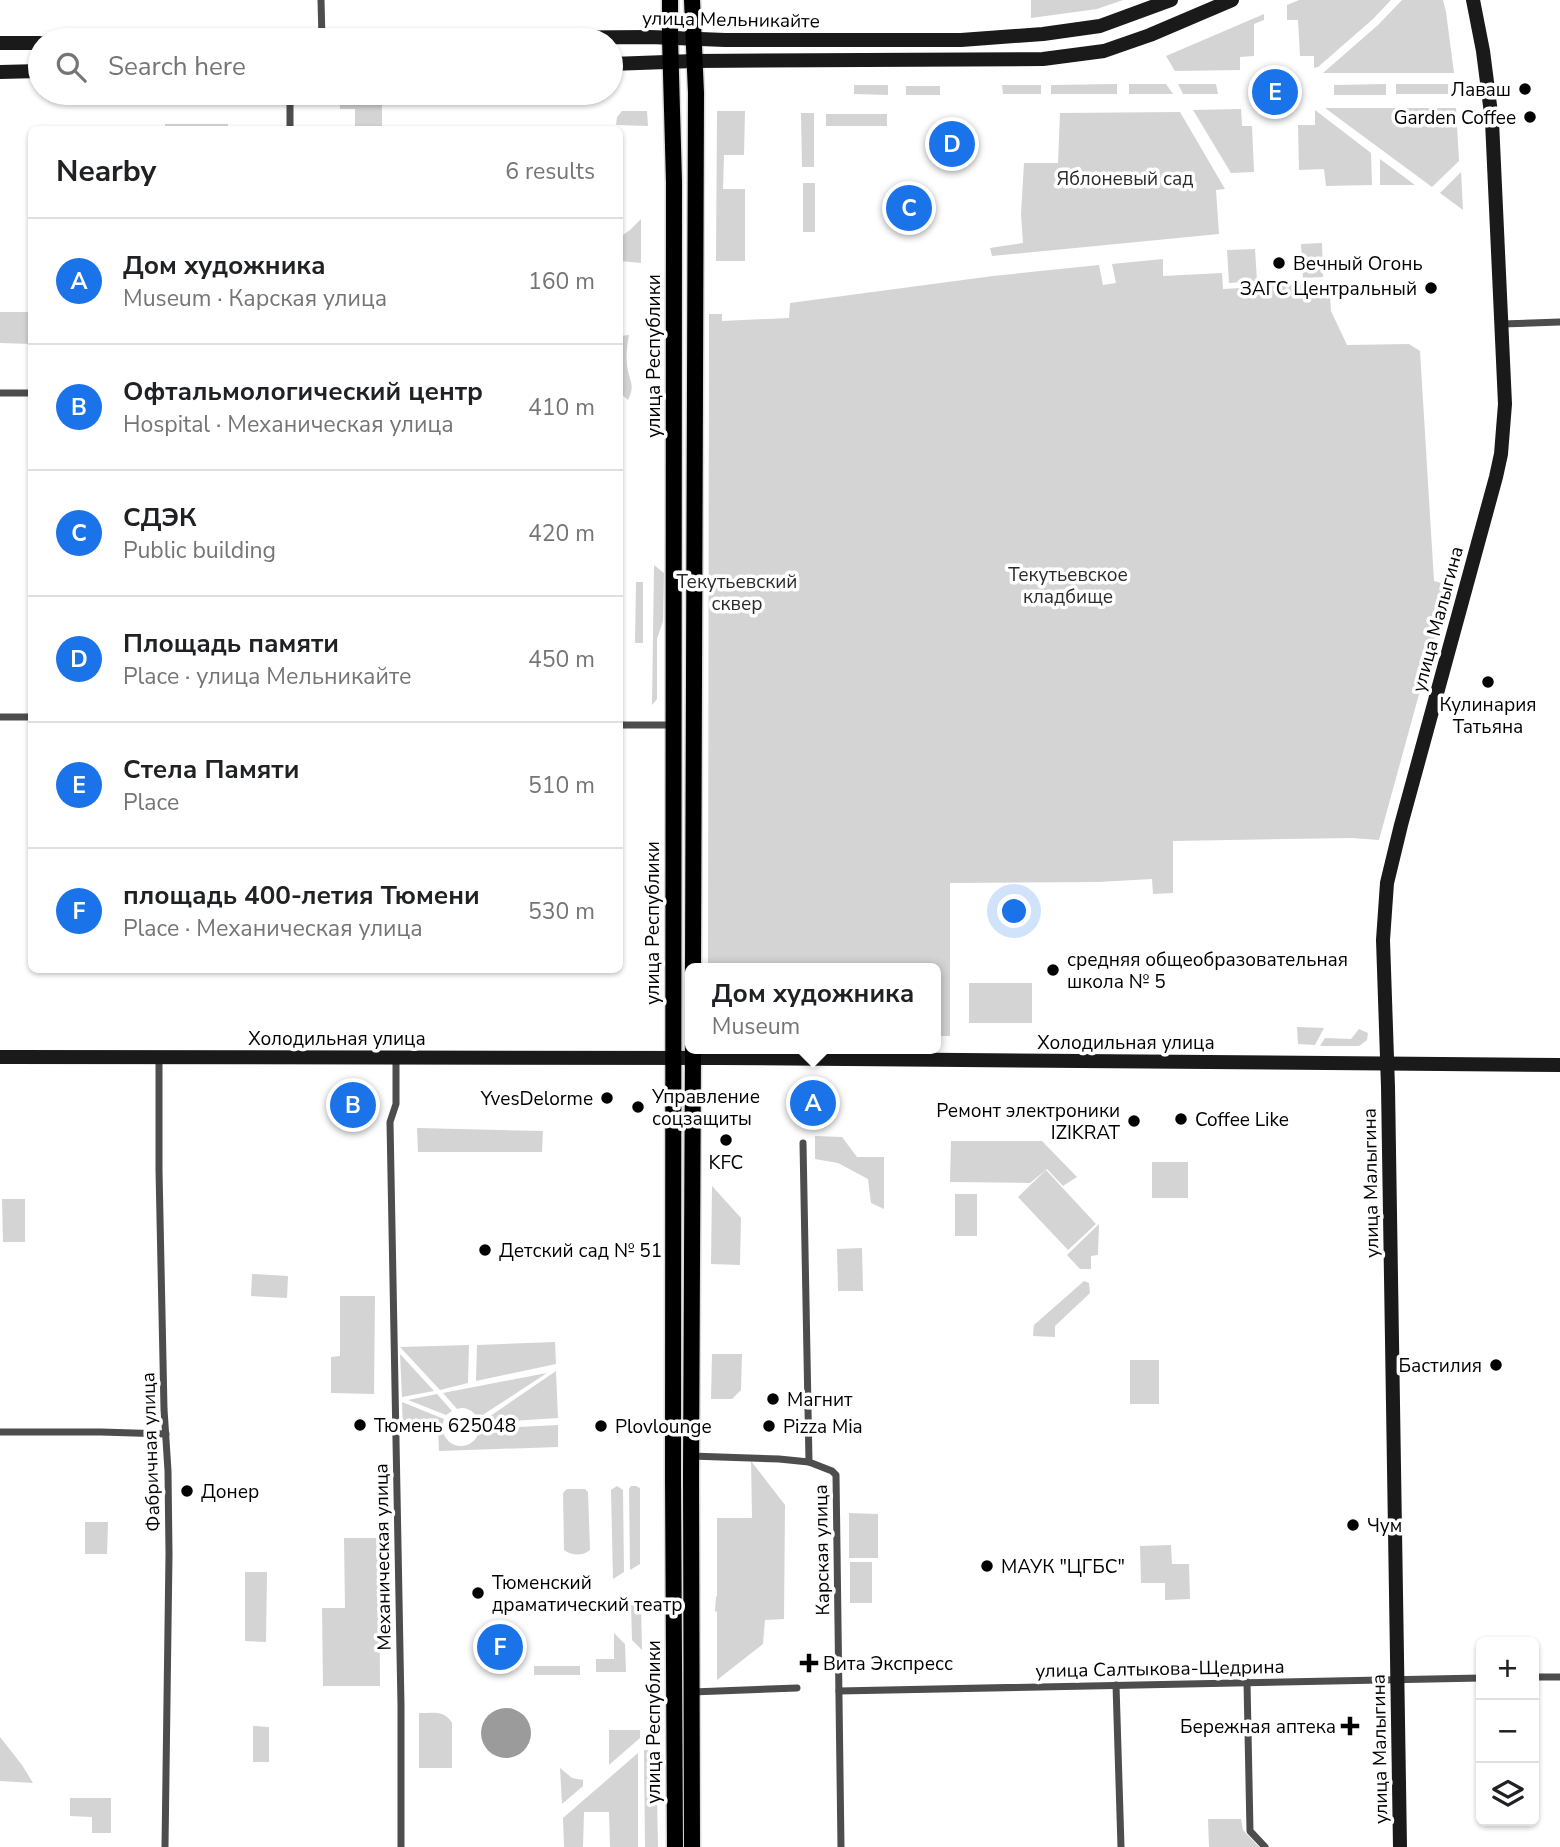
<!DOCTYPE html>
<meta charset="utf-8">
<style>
:root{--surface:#fff;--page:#f6f6f6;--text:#202124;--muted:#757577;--line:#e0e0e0;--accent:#1a73e8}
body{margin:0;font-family:"Nunito Sans",sans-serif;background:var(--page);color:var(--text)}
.controls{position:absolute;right:21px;bottom:21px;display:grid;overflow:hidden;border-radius:10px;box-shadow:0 2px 5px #0004}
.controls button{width:63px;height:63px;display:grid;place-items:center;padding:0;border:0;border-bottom:2px solid var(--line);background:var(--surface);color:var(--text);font:35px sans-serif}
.you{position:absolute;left:1015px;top:912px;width:24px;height:24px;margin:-18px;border:5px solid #fff;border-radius:50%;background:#1a73e8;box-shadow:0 0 0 10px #1a73e833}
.badge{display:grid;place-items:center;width:46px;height:46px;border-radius:50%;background:var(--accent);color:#fff;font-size:23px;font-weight:700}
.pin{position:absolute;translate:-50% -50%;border:4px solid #fff;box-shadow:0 2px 7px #0006}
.popup{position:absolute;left:685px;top:963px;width:256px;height:91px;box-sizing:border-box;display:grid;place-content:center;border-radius:10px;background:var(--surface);filter:drop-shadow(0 2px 5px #0005);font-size:23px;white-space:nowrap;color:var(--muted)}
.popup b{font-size:26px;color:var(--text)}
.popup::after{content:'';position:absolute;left:50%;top:100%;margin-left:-14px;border:14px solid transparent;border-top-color:var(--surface)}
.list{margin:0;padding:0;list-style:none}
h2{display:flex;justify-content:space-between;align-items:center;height:91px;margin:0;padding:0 28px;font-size:30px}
h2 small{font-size:23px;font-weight:400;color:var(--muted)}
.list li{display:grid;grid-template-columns:46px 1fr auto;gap:21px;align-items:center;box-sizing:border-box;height:126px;padding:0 28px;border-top:2px solid var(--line)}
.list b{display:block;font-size:26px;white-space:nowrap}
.list p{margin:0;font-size:23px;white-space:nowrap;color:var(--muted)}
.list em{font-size:23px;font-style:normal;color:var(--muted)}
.icon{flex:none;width:38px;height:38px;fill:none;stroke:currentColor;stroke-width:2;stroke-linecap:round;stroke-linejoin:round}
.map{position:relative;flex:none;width:1560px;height:1847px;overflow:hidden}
.search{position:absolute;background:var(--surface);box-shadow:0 2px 5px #0004;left:28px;top:28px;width:595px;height:77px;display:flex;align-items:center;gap:18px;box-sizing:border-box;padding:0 24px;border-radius:38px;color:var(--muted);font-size:26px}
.panel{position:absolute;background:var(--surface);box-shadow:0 2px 5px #0004;left:28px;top:126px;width:595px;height:847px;border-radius:10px}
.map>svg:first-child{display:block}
.green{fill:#d4d4d4}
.water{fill:#9b9b9b}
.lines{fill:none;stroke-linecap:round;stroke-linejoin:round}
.primary-casing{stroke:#dbdbdb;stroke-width:19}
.street{stroke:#4d4d4d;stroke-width:7}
.secondary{stroke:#1a1a1a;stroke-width:14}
.primary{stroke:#000;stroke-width:16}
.poi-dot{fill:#000;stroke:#fff;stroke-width:2.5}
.labels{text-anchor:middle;stroke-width:7;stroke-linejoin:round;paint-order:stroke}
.street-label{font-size:19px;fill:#000;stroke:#fff}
.poi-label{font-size:19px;fill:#000;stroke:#fff;text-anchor:start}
.park-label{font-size:19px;fill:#2b2b2b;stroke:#fff}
</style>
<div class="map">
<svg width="1560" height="1847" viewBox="0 0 1560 1847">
<rect width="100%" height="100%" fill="#fff"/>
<g class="green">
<polygon points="1031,0 1123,0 1097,9 1031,18"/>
<polygon points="1299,0 1391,0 1373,19 1318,67 1314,68 1314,56 1300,56 1298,20 1287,20 1287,5"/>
<polygon points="1402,0 1443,0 1446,12 1454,73 1323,73 1378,25"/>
<polygon points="1264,14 1264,20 1254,24 1254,56 1240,57 1240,70 1175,71 1166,56"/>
<polygon points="1117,84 1117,94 1051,94 1051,85"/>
<polygon points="1129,84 1166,84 1173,94 1129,94"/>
<polygon points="1178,84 1216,84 1218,94 1183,94"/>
<polygon points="1386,84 1386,95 1334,95 1334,85"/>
<rect x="1396" y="84" width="52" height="10"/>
<polygon points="854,85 888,85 888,95 854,94"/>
<polygon points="1002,85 1041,85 1041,94 1003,94"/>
<rect x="906" y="86" width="34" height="9"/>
<polygon points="340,93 382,93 382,129 355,129 355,109 340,109"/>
<polygon points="1325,108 1456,108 1459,161 1432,187"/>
<polygon points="1241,109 1242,126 1252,126 1254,172 1231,173 1193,110"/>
<polygon points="1315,110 1371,153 1372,185 1326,186 1324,169 1299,170 1298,125 1315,125"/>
<polygon points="622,111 647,111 648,126 616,125 617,117"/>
<polygon points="717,111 745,111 744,155 724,155 723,189 745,189 745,261 716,261"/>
<polygon points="1180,112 1225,189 1216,190 1219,234 992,256 990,248 1023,243 1021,214 1024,163 1058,163 1060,113"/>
<polygon points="801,113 814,113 814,167 802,167"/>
<rect x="826" y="114" width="61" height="12"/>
<rect x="165" y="124" width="63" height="5"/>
<polygon points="1380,159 1415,185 1380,185"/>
<polygon points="1461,172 1461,171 1463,210 1440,193"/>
<rect x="803" y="183" width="12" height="49"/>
<polygon points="641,219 641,263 620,261 620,237 630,230"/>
<polygon points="1322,243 1323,277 1303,278 1301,244"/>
<polygon points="1255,249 1257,281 1229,283 1227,250"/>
<polygon points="1163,259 1163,276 1222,273 1223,289 1329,283 1331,311 1347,345 1409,344 1420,351 1434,581 1449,585 1379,840 1352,838 1173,841 1173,893 1153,894 1152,879 1098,882 950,883 950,1036 936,1036 936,968 761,968 756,964 753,968 708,968 709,314 722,314 722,321 789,318 790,303 993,276 1099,265 1103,285 1116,283 1112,264"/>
<polygon points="0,312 31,312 31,344 0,343"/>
<path d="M 629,335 C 627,345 626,355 627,365 C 629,381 636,385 628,400 L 620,393 L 620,336 Z"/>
<polygon points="654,565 664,573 663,621 657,639 657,699 652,705"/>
<polygon points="636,582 643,582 643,643 635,643"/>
<rect x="969" y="983" width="63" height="40"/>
<polygon points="1297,1027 1324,1028 1315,1045 1298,1044"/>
<polygon points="1359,1029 1368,1033 1367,1040 1359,1046 1320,1046 1325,1038 1351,1039"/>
<polygon points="417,1128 543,1131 542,1152 418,1152"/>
<polygon points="815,1136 842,1137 857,1157 884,1157 884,1209 871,1203 868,1179 838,1163 815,1159"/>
<polygon points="951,1141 1042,1141 1077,1177 1063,1186 1047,1169 1030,1183 950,1182"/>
<rect x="1152" y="1162" width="36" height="36"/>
<polygon points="1046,1170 1096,1224 1068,1250 1018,1197"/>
<polygon points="712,1186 741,1218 740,1265 711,1264"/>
<rect x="955" y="1194" width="22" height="42"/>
<polygon points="2,1199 25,1199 25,1242 3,1242"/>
<polygon points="1099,1224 1098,1255 1091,1256 1091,1269 1080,1269 1067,1255"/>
<polygon points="862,1248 863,1291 838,1291 837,1249"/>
<polygon points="252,1274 288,1276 287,1298 251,1296"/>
<polygon points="1084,1281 1089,1283 1090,1293 1055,1326 1055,1337 1033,1336 1034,1325"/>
<polygon points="340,1296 375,1296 374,1394 331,1393 331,1357 340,1356"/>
<polygon points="555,1342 556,1364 476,1381 477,1345"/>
<polygon points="469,1345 468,1383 440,1390 400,1347"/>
<polygon points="400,1354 434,1391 402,1397"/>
<polygon points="712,1354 742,1354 741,1390 732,1399 711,1399"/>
<rect x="1130" y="1360" width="29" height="44"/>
<polygon points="556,1371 558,1418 480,1423"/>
<path d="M 547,1373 L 478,1418 C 473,1411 466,1406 457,1409 L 443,1393 Z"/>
<polygon points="437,1394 452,1411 446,1415 408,1400"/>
<path d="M 402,1402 L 444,1419 C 435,1447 473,1458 480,1429 L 558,1425 L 558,1447 L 439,1451 L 438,1430 L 403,1431 Z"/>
<polygon points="751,1461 785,1505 784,1619 765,1620 763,1644 717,1680 717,1612 715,1611 716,1597 717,1596 717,1518 752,1518"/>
<polygon points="617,1486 623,1490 624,1572 613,1579 611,1490"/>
<polygon points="631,1486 636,1486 640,1488 640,1564 630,1570 629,1489"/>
<path d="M 567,1489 L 585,1489 L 588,1492 L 590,1550 C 583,1556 572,1556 564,1550 L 563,1493 Z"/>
<polygon points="849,1513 878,1514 878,1558 849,1558"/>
<polygon points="85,1522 108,1522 107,1554 85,1554"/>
<polygon points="344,1538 379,1538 380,1686 323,1686 322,1608 345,1608"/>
<polygon points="1171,1545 1172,1564 1189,1564 1190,1599 1165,1600 1165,1583 1141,1583 1140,1546"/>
<rect x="850" y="1562" width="22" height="41"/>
<polygon points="245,1572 267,1572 266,1642 245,1641"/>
<polygon points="631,1603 641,1603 642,1650 632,1640"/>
<polygon points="614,1633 625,1644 626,1672 596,1672 596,1659 614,1659"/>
<rect x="534" y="1666" width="46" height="9"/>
<path d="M 419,1713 C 433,1713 445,1710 452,1723 L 452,1768 L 419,1768 Z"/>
<polygon points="253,1726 269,1727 269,1762 253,1762"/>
<polygon points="609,1730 640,1730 640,1738 609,1765"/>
<polygon points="0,1737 22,1765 33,1783 0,1781"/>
<polygon points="644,1750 656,1750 658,1847 645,1847"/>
<polygon points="638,1753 638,1847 610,1847 609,1812 584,1812 583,1847 564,1847 563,1818"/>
<polygon points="560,1768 572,1778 583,1780 583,1786 562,1804"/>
<polygon points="70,1798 111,1798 111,1833 92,1833 92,1817 70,1816"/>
<polygon points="1208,1819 1241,1819 1243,1830 1259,1847 1209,1847"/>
</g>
<circle class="water" cx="506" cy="1733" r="25"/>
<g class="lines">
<g class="primary-casing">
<g id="primary">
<polyline points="670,0 670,38 674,182 673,1476 675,1847"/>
<polyline points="692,0 696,93 693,968"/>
<polyline points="692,1847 691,1475 693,1049"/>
</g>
</g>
<g class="street">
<polyline points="321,0 322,39"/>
<polyline points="290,93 290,130"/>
<polyline points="1501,324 1560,322"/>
<polyline points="0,393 32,393"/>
<polyline points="0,717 32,717"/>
<polyline points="620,725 673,725"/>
<polyline points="159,1057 159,1170 164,1409 168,1471 169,1554 165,1847"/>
<polyline points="396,1058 396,1104 390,1122 401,1705 401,1847"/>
<polyline points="803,1143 809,1462 832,1471 836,1475 841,1847"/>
<polyline points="0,1432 101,1432 166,1434"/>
<polyline points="691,1456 779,1459 809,1462"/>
<polyline points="1534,1677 1560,1677"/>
<polyline points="1247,1682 1250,1831 1265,1847"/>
<polyline points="1116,1685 1121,1847"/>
<polyline points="839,1691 1481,1678"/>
<polyline points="692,1692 797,1688"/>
</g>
<g class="secondary">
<polyline points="200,40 650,37 725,40 961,40 1043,34 1100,26 1171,0"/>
<polyline points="0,43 40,43"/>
<polyline points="611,64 694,61 1043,59 1104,51 1150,35 1232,0"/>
<polyline points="0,72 40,71"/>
<polyline points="0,1057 720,1058 1560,1065"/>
<polyline points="1400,1847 1388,1087 1383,940 1387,883 1401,825 1496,477 1501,454 1505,404 1492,121 1483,51 1473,0"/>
</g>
<use href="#primary" class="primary"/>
</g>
<g class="poi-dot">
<circle cx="1525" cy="89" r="7"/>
<circle cx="1530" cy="117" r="7"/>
<circle cx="1279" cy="263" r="7"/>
<circle cx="1431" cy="288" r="7"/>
<circle cx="1488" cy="682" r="7"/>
<circle cx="1053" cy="970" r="7"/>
<circle cx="607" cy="1098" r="7"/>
<circle cx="638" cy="1107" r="7"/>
<circle cx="1181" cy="1119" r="7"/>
<circle cx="1134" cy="1121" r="7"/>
<circle cx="726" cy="1140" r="7"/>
<circle cx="485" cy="1250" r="7"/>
<circle cx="1496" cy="1365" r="7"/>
<circle cx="773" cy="1399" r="7"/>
<circle cx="360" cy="1425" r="7"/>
<circle cx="601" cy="1426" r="7"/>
<circle cx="769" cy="1426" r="7"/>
<circle cx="187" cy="1491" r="7"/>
<circle cx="1353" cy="1525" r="7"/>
<circle cx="987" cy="1566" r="7"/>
<circle cx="478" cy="1593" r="7"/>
<path d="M805.5 1652.5h7v7h7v7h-7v7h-7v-7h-7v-7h7z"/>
<path d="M1346.5 1715.5h7v7h7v7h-7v7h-7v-7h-7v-7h7z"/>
</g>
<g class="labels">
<g class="street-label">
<text transform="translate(731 19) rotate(1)" y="7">улица Мельникайте</text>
<text transform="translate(653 356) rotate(-90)" y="7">улица Республики</text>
<text transform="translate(1437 619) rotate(-75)" y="7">улица Малыгина</text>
<text transform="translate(652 923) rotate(-90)" y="7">улица Республики</text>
<text x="337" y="1045">Холодильная улица</text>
<text x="1126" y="1049">Холодильная улица</text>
<text transform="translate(1370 1183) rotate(-91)" y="7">улица Малыгина</text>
<text transform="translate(150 1452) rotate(-92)" y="7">Фабричная улица</text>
<text transform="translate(821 1550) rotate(-91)" y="7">Карская улица</text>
<text transform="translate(382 1557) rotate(-91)" y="7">Механическая улица</text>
<text transform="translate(1160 1668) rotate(-1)" y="7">улица Салтыкова-Щедрина</text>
<text transform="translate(653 1722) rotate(-90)" y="7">улица Республики</text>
<text transform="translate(1379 1749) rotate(-91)" y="7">улица Малыгина</text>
</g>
<g class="poi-label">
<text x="1511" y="96" text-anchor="end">Лаваш</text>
<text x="1516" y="124" text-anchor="end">Garden Coffee</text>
<text x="1293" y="270">Вечный Огонь</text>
<text x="1417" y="295" text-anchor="end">ЗАГС Центральный</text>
<text x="1488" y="711" text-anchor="middle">Кулинария<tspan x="1488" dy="22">Татьяна</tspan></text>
<text x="1067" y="966">средняя общеобразовательная<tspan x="1067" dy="22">школа № 5</tspan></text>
<text x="652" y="1103">Управление<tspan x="652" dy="22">соцзащиты</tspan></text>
<text x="593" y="1105" text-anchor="end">YvesDelorme</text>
<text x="1120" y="1117" text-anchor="end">Ремонт электроники<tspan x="1120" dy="22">IZIKRAT</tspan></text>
<text x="1195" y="1126">Coffee Like</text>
<text x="726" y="1169" text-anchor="middle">KFC</text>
<text x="499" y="1257">Детский сад № 51</text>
<text x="1482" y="1372" text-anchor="end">Бастилия</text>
<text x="787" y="1406">Магнит</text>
<text x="374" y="1432">Тюмень 625048</text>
<text x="615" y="1433">Plovlounge</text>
<text x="783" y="1433">Pizza Mia</text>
<text x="201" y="1498">Донер</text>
<text x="1367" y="1532">Чум</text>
<text x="1001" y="1573">МАУК "ЦГБС"</text>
<text x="492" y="1589">Тюменский<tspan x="492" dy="22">драматический театр</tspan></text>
<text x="823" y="1670">Вита Экспресс</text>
<text x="1336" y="1733" text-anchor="end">Бережная аптека</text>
</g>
<g class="park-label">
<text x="1125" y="185">Яблоневый сад</text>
<text x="1068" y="581">Текутьевское<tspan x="1068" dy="22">кладбище</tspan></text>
<text x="737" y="588">Текутьевский<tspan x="737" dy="22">сквер</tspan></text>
</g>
</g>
</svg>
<div class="controls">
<button>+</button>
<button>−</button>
<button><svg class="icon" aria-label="layers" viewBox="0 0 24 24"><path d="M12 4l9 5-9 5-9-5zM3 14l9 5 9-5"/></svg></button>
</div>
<div class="you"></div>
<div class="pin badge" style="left:813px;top:1103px">A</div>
<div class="popup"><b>Дом художника</b>Museum</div>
<div class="pin badge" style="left:353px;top:1105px">B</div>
<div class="pin badge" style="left:909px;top:208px">C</div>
<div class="pin badge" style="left:952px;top:144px">D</div>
<div class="pin badge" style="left:1275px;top:92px">E</div>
<div class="pin badge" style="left:500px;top:1647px">F</div>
<div class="search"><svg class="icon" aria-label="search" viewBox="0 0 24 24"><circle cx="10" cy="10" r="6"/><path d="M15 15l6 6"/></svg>Search here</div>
<section class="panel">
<h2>Nearby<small>6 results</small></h2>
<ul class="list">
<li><span class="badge">A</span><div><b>Дом художника</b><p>Museum · Карская улица</p></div><em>160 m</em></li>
<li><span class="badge">B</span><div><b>Офтальмологический центр</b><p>Hospital · Механическая улица</p></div><em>410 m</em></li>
<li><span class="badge">C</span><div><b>СДЭК</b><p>Public building</p></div><em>420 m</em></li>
<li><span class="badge">D</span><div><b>Площадь памяти</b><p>Place · улица Мельникайте</p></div><em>450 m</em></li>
<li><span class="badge">E</span><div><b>Стела Памяти</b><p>Place</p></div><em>510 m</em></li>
<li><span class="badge">F</span><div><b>площадь 400-летия Тюмени</b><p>Place · Механическая улица</p></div><em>530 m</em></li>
</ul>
</section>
</div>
